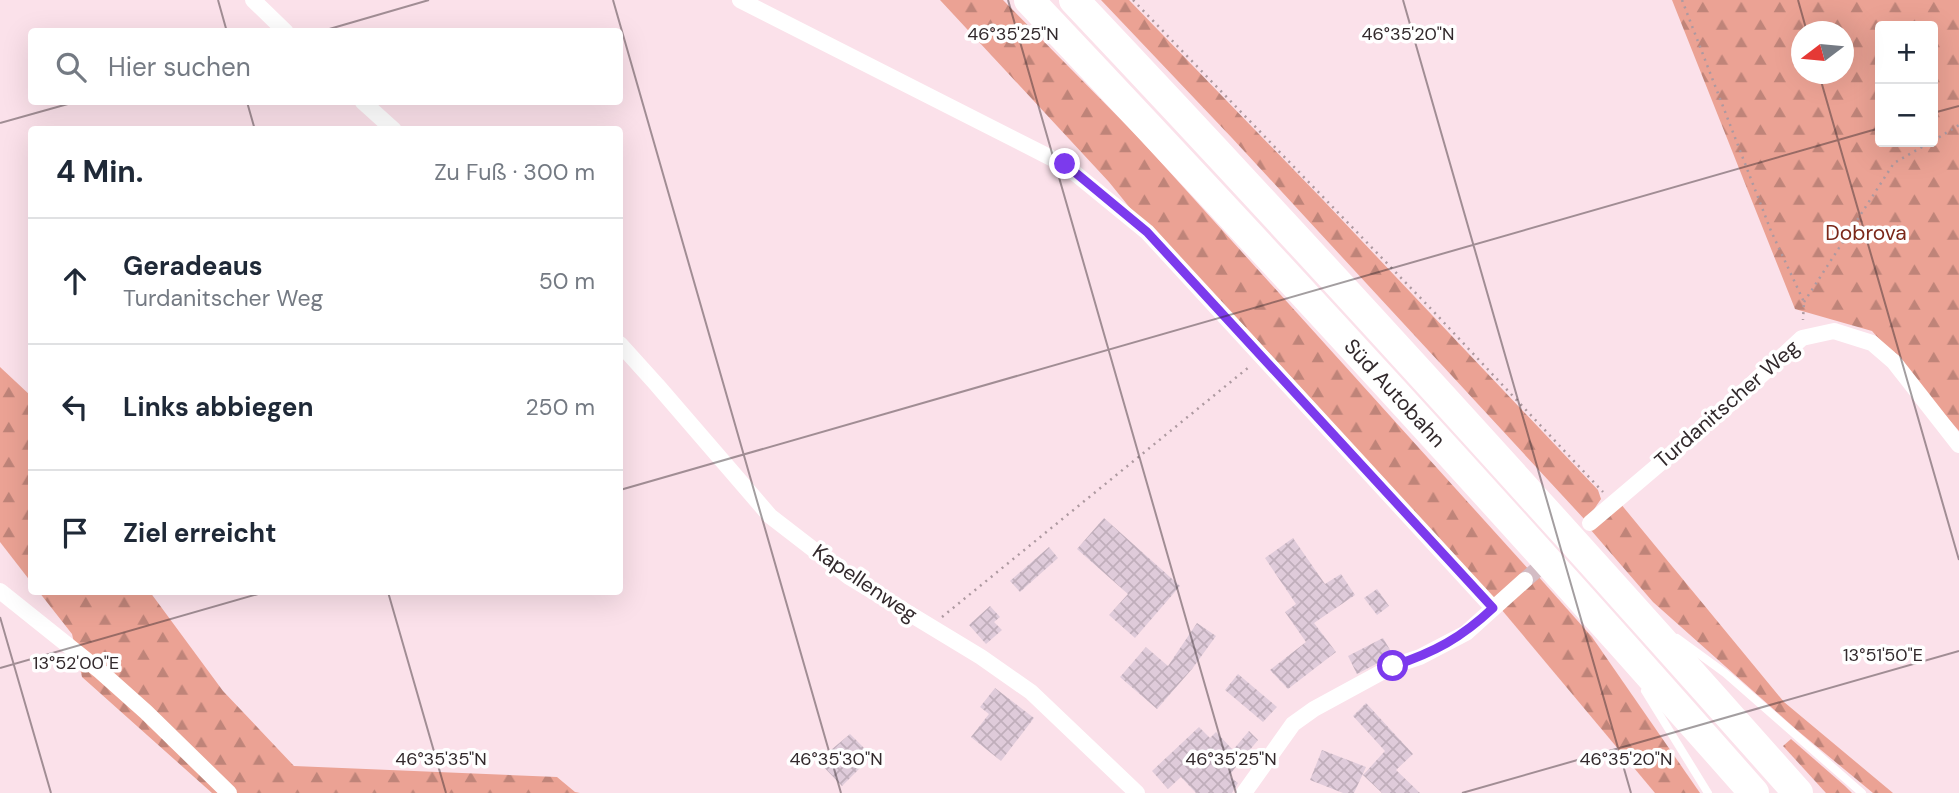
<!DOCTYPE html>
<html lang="de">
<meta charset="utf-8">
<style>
:root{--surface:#fff;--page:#f2f2f3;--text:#1f2937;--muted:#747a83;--line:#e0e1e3}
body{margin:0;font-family:"DM Sans",sans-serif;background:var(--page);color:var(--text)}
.controls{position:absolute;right:21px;top:21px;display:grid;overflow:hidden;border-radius:7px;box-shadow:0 7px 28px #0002}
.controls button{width:63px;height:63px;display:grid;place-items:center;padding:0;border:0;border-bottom:2px solid var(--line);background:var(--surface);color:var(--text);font:35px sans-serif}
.compass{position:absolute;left:1791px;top:21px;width:63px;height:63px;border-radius:50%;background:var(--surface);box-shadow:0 7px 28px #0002;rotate:254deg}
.stop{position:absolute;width:21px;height:21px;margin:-16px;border:5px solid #7c3aed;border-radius:50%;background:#fff}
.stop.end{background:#7c3aed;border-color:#fff;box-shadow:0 2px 7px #0008}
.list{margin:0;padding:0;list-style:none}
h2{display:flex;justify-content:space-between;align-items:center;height:91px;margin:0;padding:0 28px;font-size:30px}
h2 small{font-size:23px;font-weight:400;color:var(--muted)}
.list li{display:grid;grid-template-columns:46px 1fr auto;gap:21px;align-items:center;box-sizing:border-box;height:126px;padding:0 28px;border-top:2px solid var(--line)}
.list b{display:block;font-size:26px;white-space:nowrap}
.list p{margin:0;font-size:23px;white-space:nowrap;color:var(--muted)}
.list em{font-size:23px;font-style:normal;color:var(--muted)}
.icon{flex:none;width:38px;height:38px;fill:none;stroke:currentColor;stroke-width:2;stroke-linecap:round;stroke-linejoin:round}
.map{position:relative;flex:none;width:1959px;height:793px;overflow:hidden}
.search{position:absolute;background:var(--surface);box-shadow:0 7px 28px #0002;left:28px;top:28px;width:595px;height:77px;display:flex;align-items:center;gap:18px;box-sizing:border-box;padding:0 24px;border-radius:7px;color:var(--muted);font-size:26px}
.panel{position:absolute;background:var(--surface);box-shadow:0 7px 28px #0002;left:28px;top:126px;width:595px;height:469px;border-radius:7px}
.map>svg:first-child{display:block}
.forest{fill:url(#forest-firs);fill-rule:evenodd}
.building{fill:url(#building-cross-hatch)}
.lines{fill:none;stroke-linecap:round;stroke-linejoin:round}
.street-tunnel{stroke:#d3bcc4;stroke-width:16;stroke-dasharray:16 8;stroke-linecap:butt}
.path{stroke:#ad99a0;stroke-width:2.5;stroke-dasharray:2 5;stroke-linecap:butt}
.lane{stroke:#fff;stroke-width:8}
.street{stroke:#fff;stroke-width:16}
.highway{stroke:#fff;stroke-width:30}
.route{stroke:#7c3aed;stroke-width:9}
.ticks{fill:none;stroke:#32292c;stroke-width:2;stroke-opacity:0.45}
.labels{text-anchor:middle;stroke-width:7;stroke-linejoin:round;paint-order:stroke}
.park-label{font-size:21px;fill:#7b281a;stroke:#fff}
.street-label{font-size:21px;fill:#32292c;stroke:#fff}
.ticks-label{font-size:18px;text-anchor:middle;fill:#32292c;stroke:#fff;stroke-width:7;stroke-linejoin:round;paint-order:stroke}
</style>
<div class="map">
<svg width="1959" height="793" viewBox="0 0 1959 793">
<defs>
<pattern id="forest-firs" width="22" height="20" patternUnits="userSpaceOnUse" patternTransform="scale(1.75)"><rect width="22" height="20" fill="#eba294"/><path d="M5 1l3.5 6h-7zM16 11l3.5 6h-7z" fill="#bf8479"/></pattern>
<pattern id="building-cross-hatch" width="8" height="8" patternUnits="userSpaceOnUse" patternTransform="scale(1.75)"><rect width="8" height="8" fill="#dfcbda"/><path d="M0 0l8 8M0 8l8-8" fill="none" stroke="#c0aebb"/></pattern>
</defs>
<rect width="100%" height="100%" fill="#fbe1ea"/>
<g class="forest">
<polygon points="940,0 1003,0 1139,138 1530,571 1498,600 1490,596 1250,332 1143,224 1109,182"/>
<polygon points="1101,0 1129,0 1323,200 1578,469 1598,490 1601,499 1586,521 1232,138"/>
<path d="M 1672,0 L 1959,0 L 1959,431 L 1872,331 L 1795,309 ZM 1880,26 L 1933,26 L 1933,142 L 1880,142 ZM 1801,32 L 1843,32 L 1843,74 L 1801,74 Z"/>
<polygon points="0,367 31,396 31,582 0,542"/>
<polygon points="1620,503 1784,702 1893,793 1873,793 1798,731 1653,602 1590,529"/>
<polygon points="1537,575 1592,637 1700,793 1655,793 1501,609"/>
<polygon points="39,592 150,592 223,691 294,766 557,777 575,792 580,793 212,793 82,677 72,634"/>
<polygon points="1791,739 1845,786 1852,793 1826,793 1783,746"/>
</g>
<g class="building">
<polygon points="1104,518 1180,586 1135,638 1109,615 1128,594 1077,549"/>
<polygon points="1293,538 1325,584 1341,574 1355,595 1314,623 1336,652 1288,689 1270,670 1306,642 1285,612 1296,604 1265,558"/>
<polygon points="1049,547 1058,558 1020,592 1010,581"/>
<polygon points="1377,589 1389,606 1377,615 1364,598"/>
<polygon points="990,606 1000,617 994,622 1002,630 986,644 969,625"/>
<polygon points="1197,623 1216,636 1192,669 1157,709 1120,677 1146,647 1168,666"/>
<polygon points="1383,638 1393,655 1357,674 1348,656"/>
<polygon points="1238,674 1277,707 1263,722 1225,690"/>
<polygon points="995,688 1034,718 1001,761 971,737 989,714 980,707"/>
<polygon points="1366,703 1413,754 1396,770 1420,793 1382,793 1363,775 1385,751 1353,716"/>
<polygon points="1199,727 1210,738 1216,732 1233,750 1249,731 1258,740 1231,773 1230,777 1238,783 1232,793 1196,793 1181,777 1168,789 1152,771"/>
<polygon points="850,734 872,756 842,786 818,761"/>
<polygon points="1322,750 1366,767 1354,793 1343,793 1310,780"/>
</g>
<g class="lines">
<polyline class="street-tunnel" points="1525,580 1575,536"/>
<g class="path">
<polyline points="1133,0 1434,312 1603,492"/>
<polyline points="1682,0 1771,231 1804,302 1803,320"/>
<polyline points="1933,141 1959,125"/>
<polyline points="1804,302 1894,163 1931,142"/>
<polyline points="942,617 1249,367"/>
</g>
<g class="lane">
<polyline points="1677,638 1725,673 1862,793"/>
<polyline points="1645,691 1708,793"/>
</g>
<g class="street">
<polyline points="253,0 286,32"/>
<polyline points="740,0 1065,165 1147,232 1493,608"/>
<polyline points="363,102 394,130"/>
<polyline points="620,344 657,385 770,516 849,577 981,657 1031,692 1137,793"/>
<polyline points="1590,523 1730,404 1802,338 1834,331 1872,343 1894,362 1959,445"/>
<polyline points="0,591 100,671 146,712 229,793"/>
<polyline points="1244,793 1293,724 1314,709 1393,666 1420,657 1466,633 1525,580"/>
</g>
<g class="highway">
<path id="s1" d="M 1029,0 C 1275,260 1517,524 1754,793"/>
<path d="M 1074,0 C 1320,260 1560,525 1798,793"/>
</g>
</g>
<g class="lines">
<path class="route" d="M 1065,164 L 1147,232 L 1493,608 C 1461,638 1435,652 1393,666"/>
</g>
<path class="ticks" d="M 218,0 L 227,32M 613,0 L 841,793M 1008,0 L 1236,793M 1403,0 L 1631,793M 1798,0 L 1807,32M 319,32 L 429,0M 1819,74 L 1959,560M 247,102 L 255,130M 1933,113 L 1959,106M 0,123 L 75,102M 620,490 L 1880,128M 388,592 L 446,793M 0,617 L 51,793M 0,668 L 265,592M 1462,793 L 1959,651"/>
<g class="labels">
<g class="park-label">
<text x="1866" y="240">Dobrova</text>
</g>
<g class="street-label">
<text dy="7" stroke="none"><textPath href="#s1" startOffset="537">Süd Autobahn</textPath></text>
<text transform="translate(1727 404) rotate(-41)" y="7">Turdanitscher Weg</text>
<text transform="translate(865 583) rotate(34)" y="7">Kapellenweg</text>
</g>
</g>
<g class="ticks-label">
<text x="1013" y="40">46°35'25"N</text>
<text x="1408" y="40">46°35'20"N</text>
<text x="1883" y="661">13°51'50"E</text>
<text x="76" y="669">13°52'00"E</text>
<text x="1626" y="765">46°35'20"N</text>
<text x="441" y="765">46°35'35"N</text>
<text x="836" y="765">46°35'30"N</text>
<text x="1231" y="765">46°35'25"N</text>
</g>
</svg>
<div class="controls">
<button>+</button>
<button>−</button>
</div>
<svg class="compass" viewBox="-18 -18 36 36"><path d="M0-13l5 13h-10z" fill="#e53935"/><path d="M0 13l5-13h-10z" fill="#747a83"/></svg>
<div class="stop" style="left:1393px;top:666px"></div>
<div class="stop end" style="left:1065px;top:164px"></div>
<div class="search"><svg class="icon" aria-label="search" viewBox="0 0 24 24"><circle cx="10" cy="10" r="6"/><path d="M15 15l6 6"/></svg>Hier suchen</div>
<section class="panel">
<h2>4 Min.<small>Zu Fuß · 300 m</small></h2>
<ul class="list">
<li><svg class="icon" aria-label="ahead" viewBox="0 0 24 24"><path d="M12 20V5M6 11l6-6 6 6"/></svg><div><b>Geradeaus</b><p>Turdanitscher Weg</p></div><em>50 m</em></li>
<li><svg class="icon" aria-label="left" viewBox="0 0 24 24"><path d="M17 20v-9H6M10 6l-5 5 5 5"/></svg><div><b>Links abbiegen</b></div><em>250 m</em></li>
<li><svg class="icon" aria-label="arrive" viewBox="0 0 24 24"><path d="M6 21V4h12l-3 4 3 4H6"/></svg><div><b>Ziel erreicht</b></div></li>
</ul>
</section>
</div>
